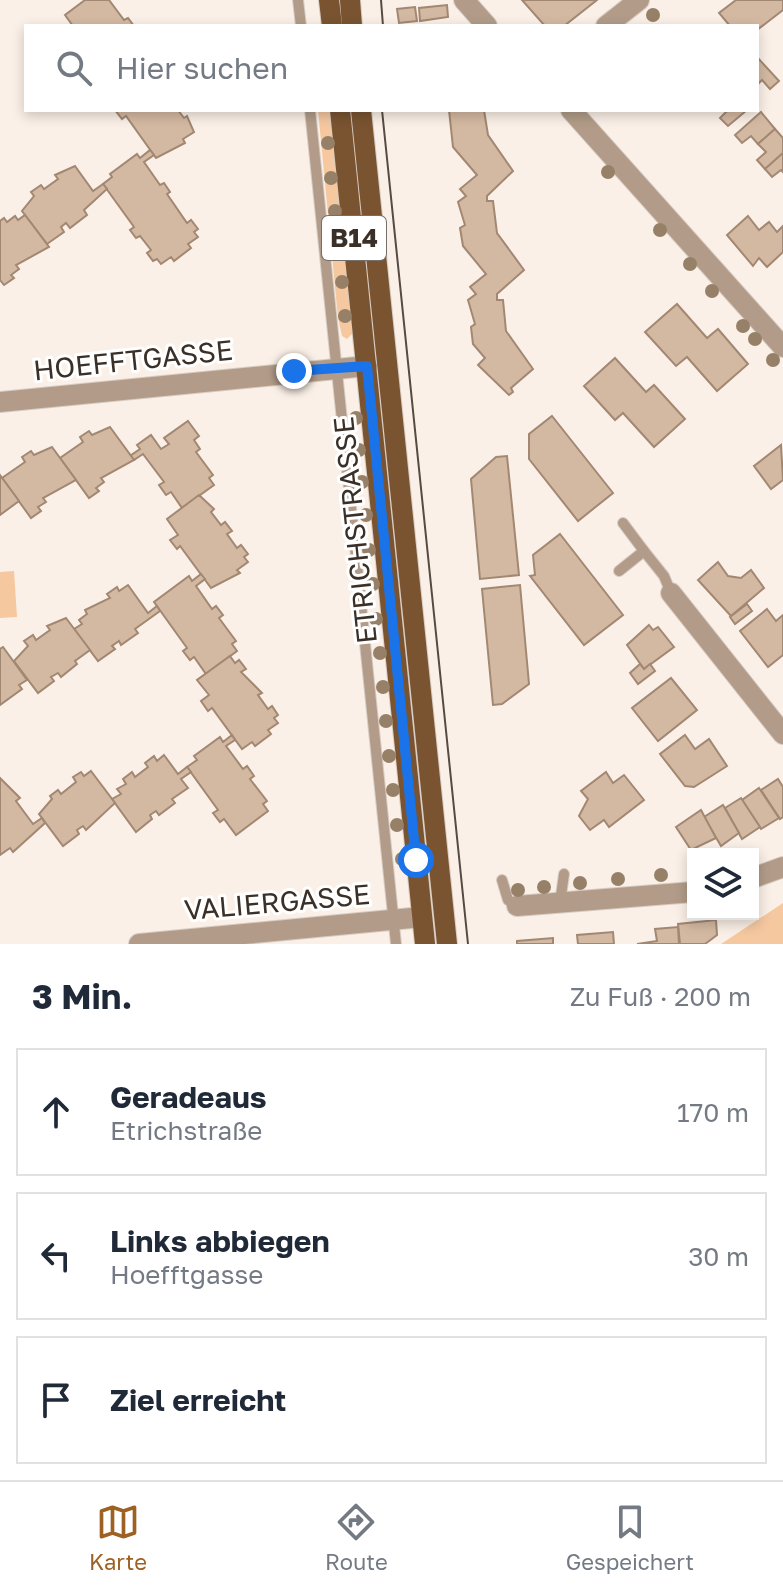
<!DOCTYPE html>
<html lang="de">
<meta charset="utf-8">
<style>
:root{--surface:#fff;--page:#f6f6f7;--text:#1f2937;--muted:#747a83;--line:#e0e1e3;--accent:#9d6123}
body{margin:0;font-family:"Golos Text",sans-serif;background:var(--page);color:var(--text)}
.controls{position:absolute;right:24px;bottom:24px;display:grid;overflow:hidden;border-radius:0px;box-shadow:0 4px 12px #0003}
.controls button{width:72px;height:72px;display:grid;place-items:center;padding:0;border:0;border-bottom:2px solid var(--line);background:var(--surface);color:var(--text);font:40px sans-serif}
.stop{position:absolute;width:24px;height:24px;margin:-18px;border:6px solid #1a73e8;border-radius:50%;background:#fff}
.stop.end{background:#1a73e8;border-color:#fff;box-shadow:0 2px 8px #0008}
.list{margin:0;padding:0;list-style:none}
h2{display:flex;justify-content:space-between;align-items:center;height:104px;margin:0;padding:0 32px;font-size:34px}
h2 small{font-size:26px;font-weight:400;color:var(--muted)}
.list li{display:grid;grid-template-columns:52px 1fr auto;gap:24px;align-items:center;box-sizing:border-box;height:128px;margin:0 16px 16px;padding:0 16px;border:2px solid var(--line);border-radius:0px}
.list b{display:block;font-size:30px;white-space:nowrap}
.list p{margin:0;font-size:26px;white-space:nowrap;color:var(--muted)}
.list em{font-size:26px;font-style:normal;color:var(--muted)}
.icon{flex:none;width:44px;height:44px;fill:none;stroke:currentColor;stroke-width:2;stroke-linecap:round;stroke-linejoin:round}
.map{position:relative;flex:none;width:783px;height:944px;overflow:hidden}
.search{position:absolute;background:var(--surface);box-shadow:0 4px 12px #0003;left:24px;right:24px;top:24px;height:88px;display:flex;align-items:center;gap:20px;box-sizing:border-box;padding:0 28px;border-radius:0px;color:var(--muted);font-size:30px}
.sheet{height:536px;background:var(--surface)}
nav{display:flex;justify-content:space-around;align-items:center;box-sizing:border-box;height:112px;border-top:2px solid var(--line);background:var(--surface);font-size:22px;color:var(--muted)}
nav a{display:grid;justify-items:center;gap:4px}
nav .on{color:var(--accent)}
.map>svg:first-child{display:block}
.green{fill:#f5c8a0}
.building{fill:#d4b9a2;stroke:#a28872;stroke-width:2}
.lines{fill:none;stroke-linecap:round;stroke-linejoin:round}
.lane-casing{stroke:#d8cdc4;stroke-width:12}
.street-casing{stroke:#d8cdc4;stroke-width:22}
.primary-casing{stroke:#d8cdc4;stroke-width:22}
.lane{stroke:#b29c89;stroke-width:10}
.street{stroke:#b29c89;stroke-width:20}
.primary{stroke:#7a5431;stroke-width:20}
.tram{stroke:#564b42;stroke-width:2}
.tree{fill:#968068}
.route{stroke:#1a73e8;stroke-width:10}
.labels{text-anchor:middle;stroke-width:6;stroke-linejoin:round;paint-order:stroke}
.shield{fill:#fff;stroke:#766e68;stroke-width:2}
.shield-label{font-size:26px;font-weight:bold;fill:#3b3027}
.street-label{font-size:28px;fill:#3b3027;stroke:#fff}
</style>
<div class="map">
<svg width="783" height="944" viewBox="0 0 783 944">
<rect width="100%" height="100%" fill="#fbf0e7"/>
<g class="green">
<polygon points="318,110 331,110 353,333 347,339 342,336 338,318"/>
<polygon points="14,571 17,617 0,618 0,572"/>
<polygon points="783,903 783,944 721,944"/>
</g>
<g class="building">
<polygon points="85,0 109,0 124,20 128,18 134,26 73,26 65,15"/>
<polygon points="522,0 597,0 564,26 545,26"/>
<polygon points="736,0 783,0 783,10 757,30 757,26 730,26 719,13"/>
<polygon points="447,5 448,17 420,21 419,8"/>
<polygon points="415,7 417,21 399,23 397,9"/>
<polygon points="757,57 779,81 770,89 762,80 757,85"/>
<polygon points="115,110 178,110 184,118 187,116 194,132 183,139 185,143 156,158 126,116 122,119"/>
<polygon points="449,110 484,110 488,135 513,171 487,196 487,201 493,201 497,233 524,270 497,294 497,300 503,300 506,331 533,369 511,388 513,392 509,395 478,365 485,358 473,344 471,327 475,324 468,300 476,294 470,287 486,274 463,246 460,228 465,225 458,202 466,196 460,189 477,175 453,147"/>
<polygon points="747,110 728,126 720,118 728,110"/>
<polygon points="761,112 775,129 758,144 751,136 742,143 735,135"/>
<polygon points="775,129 783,138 783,153 765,169 757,160 766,152 758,144"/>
<polygon points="150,150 154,155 144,162 160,185 164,183 170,192 167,194 187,223 191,220 198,229 194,232 198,237 188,244 191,248 174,261 171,257 161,264 157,259 153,261 147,253 151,250 140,236 136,238 130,230 134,227 103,184 112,177 110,174 137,154 140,158"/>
<polygon points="783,153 783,172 781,170 772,177 765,169"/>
<polygon points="75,166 93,191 103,184 107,189 84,210 87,215 70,228 66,223 61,227 64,232 47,244 22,211 34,196 31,192 41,185 44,189 58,179 55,175"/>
<polygon points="25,215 49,247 16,265 19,269 11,275 14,278 4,285 0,280 0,221 4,218 7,222 15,216 18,220"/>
<polygon points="748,216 759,230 769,222 777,232 783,226 783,252 767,267 759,258 753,266 727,235"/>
<polygon points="677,304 707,338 718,329 748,364 717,391 687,357 676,366 645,332"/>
<polygon points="615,358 646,392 654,385 685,419 654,447 623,413 615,420 584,386"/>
<polygon points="552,416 613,493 578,521 529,459 529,434"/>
<polygon points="188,421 199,436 194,440 200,449 196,452 213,475 209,478 214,485 182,508 171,492 166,495 159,485 164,482 143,454 134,460 130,456 140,449 137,445 151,435 161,449 169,444 164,438"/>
<polygon points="110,427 134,460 101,478 104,482 96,488 99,491 89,498 60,458 83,442 80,437 89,431 92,435"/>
<polygon points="781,445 783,480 771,489 754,466"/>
<polygon points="52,447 76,480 43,498 46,502 38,507 41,511 31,518 2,478 25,462 22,457 31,451 34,455"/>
<polygon points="507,456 519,575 480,579 471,479 496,457"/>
<polygon points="0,475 19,501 0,515"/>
<polygon points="199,495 214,509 211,512 221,525 225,522 232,531 227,534 237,548 241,545 248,554 244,557 248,562 237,570 240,573 211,588 180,546 177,549 170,540 178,535 167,519"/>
<polygon points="560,534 623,615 584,645 530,576 535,575 533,555"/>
<polygon points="718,562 728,576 741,578 751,570 764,588 731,616 698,580"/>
<polygon points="201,574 205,579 196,586 212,609 216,606 223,615 219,618 236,641 232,644 237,651 206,674 194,657 190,660 183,651 187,648 154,602 189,576 192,581"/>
<polygon points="128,585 148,613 157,606 160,611 135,629 138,633 121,645 119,641 112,646 115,649 98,661 74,629 82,624 79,620 87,614 85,610 110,598 107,594 117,587 119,591"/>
<polygon points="520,585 529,684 502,704 493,705 482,589"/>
<polygon points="747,604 752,611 735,624 730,617"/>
<polygon points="767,609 776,621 783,615 783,655 768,667 740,631"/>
<polygon points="66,618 90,650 75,661 77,664 61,677 58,673 51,677 54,681 38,693 14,661 28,646 24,641 33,635 36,640 50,630 47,626"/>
<polygon points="649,625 653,630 658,627 674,647 644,669 627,645"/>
<polygon points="3,647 27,680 19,685 22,689 0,705 0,649"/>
<polygon points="230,656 235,663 239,660 246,669 241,672 262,693 258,695 268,709 272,706 278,715 274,718 278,723 268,730 271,734 255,746 252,742 242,749 212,708 208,711 201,701 209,695 197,680"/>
<polygon points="640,664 644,669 650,664 655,671 638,684 630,673"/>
<polygon points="671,678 697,710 658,741 632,708"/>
<polygon points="232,735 235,740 226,746 243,769 247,766 254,776 250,779 267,801 263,804 268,811 236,835 224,819 220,822 213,813 218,810 187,767 197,760 194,756 220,737 223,742"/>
<polygon points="685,735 695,749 709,739 727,766 694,787 685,786 660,754"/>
<polygon points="164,755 178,774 187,767 191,772 181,779 188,788 172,799 175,803 159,815 156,811 150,815 152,819 136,832 112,799 121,794 117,789 126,784 123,779 132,772 135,777 148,767 145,763 154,756 157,761"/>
<polygon points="91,771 115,803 86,830 83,826 77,830 79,834 63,846 39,814 52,799 50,796 58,790 61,794 76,782 73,777 81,772 84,776"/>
<polygon points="606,772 613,783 624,775 644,800 609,827 604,820 590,830 579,816 588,799 581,791"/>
<polygon points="0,778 20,798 16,801 33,824 42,818 45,823 13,852 10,848 0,855"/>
<polygon points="778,779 783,787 783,817 780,819 761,790"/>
<polygon points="759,788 779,818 761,829 742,800"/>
<polygon points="741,798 760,827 742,839 725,808"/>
<polygon points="723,805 739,833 721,846 704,817"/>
<polygon points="701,810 716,838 691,850 676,827"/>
<polygon points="716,920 717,935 705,944 680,944 678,924"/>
<polygon points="678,927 679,944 637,944 657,941 655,929"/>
<polygon points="613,932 614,944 578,944 577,935"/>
<polygon points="553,938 553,944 517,944 517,941"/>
</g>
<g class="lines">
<g class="lane-casing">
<g id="lane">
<polyline points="298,0 301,26"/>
<polyline points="310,110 396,944"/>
<polyline points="623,523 644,551"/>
<polyline points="619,571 644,551 664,576 671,593"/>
<polyline points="502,880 508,900 517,906"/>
<polyline points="560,903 564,874"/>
</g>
</g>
<g class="street-casing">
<g id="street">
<polyline points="464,0 487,26"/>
<polyline points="606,26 639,0"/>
<polyline points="571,110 783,347"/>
<polyline points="0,402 367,366"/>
<polyline points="671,593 783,734"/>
<polyline points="753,878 783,867"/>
<polyline points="517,906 693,892"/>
<polyline points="139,944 422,917"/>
</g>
</g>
<g class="primary-casing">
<g id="primary">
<polyline points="329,0 332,26"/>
<polyline points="350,0 352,26"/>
<polyline points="340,110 425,944"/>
<polyline points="361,110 447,944"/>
</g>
</g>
<use href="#lane" class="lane"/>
<use href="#street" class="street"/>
<use href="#primary" class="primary"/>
<g class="tram">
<polyline points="381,0 383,26"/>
<polyline points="382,110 468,944"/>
</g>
</g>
<g class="tree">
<circle cx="653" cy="15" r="7"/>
<circle cx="328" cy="143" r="7"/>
<circle cx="608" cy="172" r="7"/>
<circle cx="331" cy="178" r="7"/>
<circle cx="335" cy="211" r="7"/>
<circle cx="660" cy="230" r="7"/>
<circle cx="338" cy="248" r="7"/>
<circle cx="690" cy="264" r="7"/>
<circle cx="342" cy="282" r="7"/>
<circle cx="712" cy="291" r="7"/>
<circle cx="345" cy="316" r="7"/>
<circle cx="743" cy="326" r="7"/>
<circle cx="755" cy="339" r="7"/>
<circle cx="773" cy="360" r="7"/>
<circle cx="356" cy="418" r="7"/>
<circle cx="359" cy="450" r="7"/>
<circle cx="362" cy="482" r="7"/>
<circle cx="366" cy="515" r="7"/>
<circle cx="369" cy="550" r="7"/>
<circle cx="373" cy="584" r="7"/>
<circle cx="376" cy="619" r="7"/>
<circle cx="380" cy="653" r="7"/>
<circle cx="383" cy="687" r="7"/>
<circle cx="386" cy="721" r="7"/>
<circle cx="389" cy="756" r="7"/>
<circle cx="393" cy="790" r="7"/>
<circle cx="397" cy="825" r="7"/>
<circle cx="402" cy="859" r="7"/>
<circle cx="661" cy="875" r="7"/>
<circle cx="618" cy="879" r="7"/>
<circle cx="580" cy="883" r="7"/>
<circle cx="544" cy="887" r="7"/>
<circle cx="518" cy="890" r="7"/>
</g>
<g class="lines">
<polyline class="route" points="294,371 367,366 416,860"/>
</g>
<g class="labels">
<rect class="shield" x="322" y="216" width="64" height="44" rx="6"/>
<g class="shield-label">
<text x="354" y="247">B14</text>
</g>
<g class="street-label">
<text transform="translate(133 360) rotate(-6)" y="10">HOEFFTGASSE</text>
<text transform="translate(355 530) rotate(-96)" y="10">ETRICHSTRASSE</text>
<text transform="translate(277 902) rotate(-5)" y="10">VALIERGASSE</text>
</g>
</g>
</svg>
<div class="controls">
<button><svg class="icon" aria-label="layers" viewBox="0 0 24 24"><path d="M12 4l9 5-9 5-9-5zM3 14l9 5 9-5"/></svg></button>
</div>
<div class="stop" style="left:416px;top:860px"></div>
<div class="stop end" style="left:294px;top:371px"></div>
<div class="search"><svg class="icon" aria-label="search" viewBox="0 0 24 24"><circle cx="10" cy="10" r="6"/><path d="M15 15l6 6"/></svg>Hier suchen</div>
</div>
<section class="sheet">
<h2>3 Min.<small>Zu Fuß · 200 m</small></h2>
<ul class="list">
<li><svg class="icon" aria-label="ahead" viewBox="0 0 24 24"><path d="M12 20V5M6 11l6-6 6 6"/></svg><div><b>Geradeaus</b><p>Etrichstraße</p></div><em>170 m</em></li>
<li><svg class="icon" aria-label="left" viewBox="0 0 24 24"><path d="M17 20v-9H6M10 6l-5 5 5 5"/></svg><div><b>Links abbiegen</b><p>Hoefftgasse</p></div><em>30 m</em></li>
<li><svg class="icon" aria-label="arrive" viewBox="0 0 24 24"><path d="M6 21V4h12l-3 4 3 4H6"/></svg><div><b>Ziel erreicht</b></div></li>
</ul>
</section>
<nav>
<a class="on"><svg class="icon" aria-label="map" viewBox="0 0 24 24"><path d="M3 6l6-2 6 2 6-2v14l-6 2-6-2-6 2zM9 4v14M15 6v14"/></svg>Karte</a>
<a><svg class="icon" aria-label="directions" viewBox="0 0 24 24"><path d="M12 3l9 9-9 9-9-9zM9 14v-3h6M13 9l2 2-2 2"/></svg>Route</a>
<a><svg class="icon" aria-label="saved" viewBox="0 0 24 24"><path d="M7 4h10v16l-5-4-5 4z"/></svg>Gespeichert</a>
</nav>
